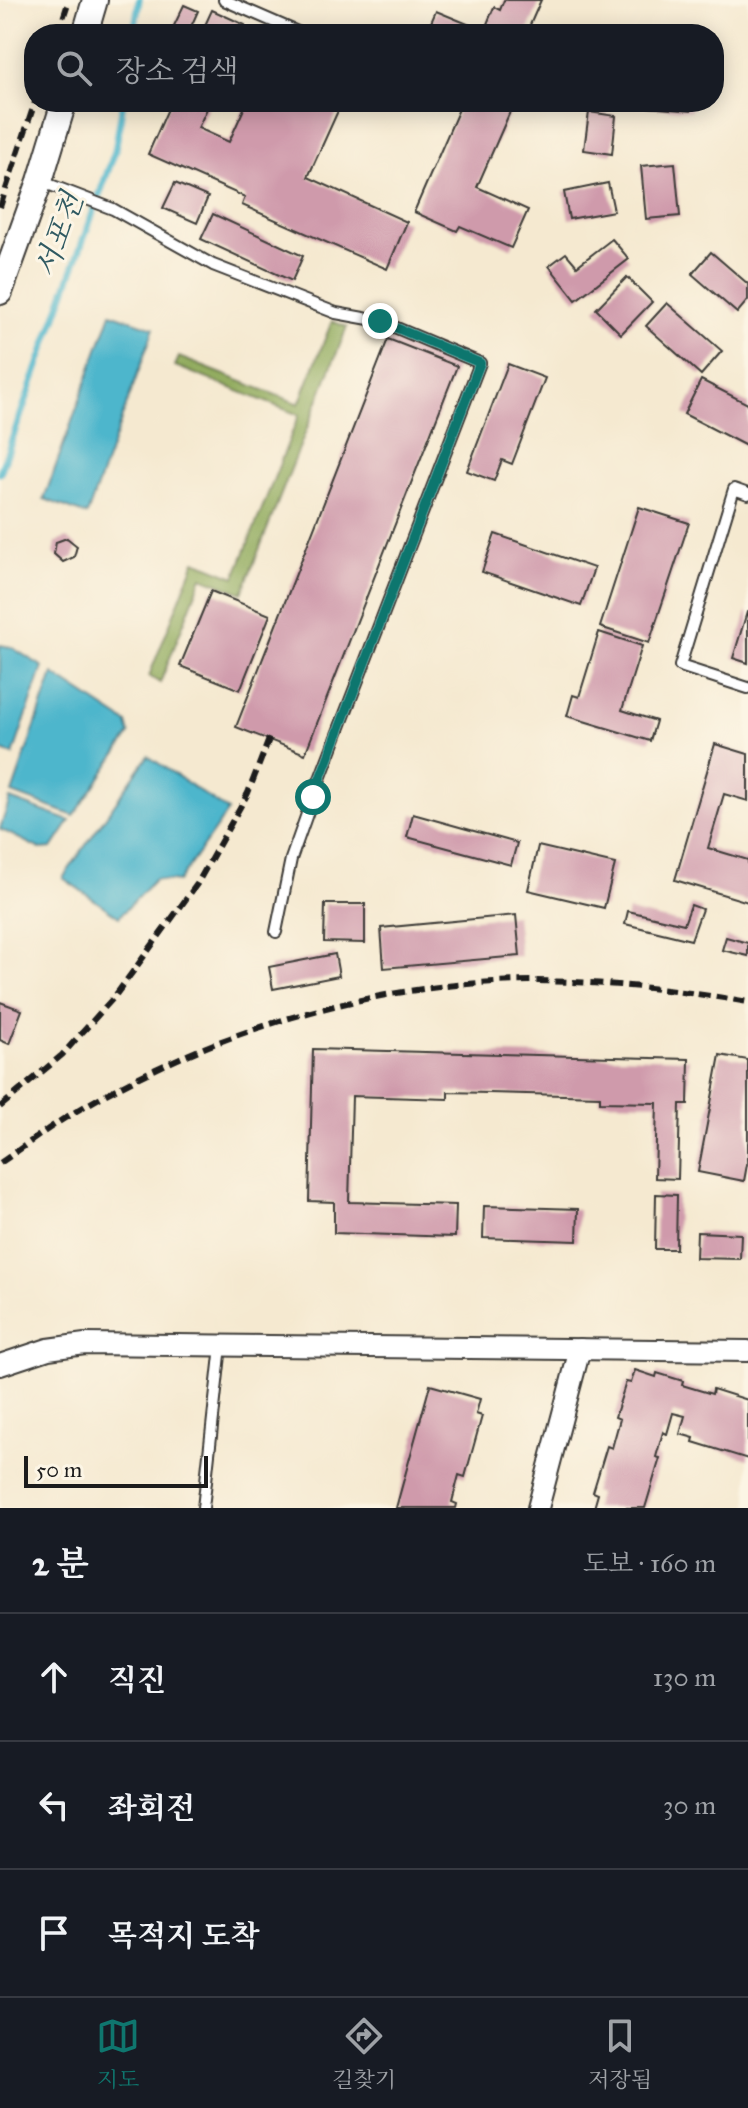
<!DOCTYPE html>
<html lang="ko">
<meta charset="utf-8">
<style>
:root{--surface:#171b24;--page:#20242c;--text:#f1f3f6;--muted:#9ea1a6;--line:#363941;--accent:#0f766e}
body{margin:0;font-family:"IM FELL Great Primer","Noto Serif KR",serif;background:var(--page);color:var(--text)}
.scale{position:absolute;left:24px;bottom:20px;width:184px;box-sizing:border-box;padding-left:8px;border:4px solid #1c1c1c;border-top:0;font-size:22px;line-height:28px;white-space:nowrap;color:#1c1c1c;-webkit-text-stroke:6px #fcf5e5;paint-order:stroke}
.stop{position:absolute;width:24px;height:24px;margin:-18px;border:6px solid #0f766e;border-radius:50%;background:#fff}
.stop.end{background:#0f766e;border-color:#fff;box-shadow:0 2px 8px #0008}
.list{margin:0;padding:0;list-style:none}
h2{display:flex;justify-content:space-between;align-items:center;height:104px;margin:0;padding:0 32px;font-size:34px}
h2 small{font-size:26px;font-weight:400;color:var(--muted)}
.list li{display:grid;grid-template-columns:52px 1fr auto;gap:24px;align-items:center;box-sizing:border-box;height:128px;padding:0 32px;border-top:2px solid var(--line)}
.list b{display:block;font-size:30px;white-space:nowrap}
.list em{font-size:26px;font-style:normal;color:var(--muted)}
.icon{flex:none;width:44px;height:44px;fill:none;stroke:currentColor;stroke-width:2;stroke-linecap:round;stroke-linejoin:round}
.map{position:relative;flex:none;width:748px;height:1508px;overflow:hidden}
.search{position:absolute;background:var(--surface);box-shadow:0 4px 20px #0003;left:24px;right:24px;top:24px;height:88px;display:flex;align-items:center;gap:20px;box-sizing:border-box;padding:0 28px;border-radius:32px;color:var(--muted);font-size:30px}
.sheet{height:488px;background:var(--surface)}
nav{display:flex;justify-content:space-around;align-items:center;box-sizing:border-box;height:112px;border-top:2px solid var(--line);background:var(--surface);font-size:22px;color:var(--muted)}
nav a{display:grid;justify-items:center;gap:4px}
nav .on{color:var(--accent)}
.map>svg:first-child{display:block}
.forest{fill:#92ac5e;stroke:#57643d;stroke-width:2}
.water{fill:#4eb6cc;stroke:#356974;stroke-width:2}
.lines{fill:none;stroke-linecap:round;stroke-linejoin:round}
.stream{stroke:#4eb6cc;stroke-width:7}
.building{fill:#cf9aab}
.service-casing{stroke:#3d3b37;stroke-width:14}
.minor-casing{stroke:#3d3b37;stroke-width:24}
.tertiary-casing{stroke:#3d3b37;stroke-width:28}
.service{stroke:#fff;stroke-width:10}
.minor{stroke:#fff;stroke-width:20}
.tertiary{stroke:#fff;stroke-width:24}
.rail{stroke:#1c1c1c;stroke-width:6;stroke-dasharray:12 6;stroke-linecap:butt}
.route{stroke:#0f766e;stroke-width:10}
.labels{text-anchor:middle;stroke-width:6;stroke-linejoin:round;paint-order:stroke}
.water-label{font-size:30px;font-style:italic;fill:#305a62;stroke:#fcf5e5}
</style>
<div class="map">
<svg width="748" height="1508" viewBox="0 0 748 1508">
<rect width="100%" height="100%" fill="#fcf5e5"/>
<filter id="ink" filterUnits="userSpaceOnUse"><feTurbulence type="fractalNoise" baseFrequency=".0125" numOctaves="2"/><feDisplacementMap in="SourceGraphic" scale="16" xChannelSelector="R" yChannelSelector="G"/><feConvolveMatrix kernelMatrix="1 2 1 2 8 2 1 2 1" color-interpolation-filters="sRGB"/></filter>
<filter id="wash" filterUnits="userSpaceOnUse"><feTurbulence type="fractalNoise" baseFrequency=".006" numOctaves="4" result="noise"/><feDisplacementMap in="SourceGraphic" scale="32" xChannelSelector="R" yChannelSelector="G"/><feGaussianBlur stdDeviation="1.8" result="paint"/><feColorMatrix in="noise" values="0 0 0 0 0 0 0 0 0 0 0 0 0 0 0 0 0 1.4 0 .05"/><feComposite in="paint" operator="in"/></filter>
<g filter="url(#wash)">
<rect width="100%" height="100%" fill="#f5e9d0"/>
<polygon class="forest" points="332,321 347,327 242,593 202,577 160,683 149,676 195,561 235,577 299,415 175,366 179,357 299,404"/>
<g class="water">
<polygon points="111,313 154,328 87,515 44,499"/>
<polygon points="0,645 11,647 43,667 13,755 0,750"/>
<polygon points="53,674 127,723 130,734 74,816 12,793"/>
<polygon points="148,756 228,811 178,882 155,879 119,917 63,878"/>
<polygon points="10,799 70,821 52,848 40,849 0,829"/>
</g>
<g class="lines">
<g class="stream">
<polyline points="134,34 139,0"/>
<polyline points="0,473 115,151 123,102"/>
</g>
</g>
<g id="blocks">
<g class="building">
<polygon points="504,0 541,0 526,34 497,34 485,29 494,7 500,10"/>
<polygon points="184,5 198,11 189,31 195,34 170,34"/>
<polygon points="212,10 245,25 241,34 201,34"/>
<polygon points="436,11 492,34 426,34"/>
<polygon points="171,102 210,102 198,128 229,142 247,102 342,102 308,177 407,222 387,269 242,205 245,197 148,154"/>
<polygon points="462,102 506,102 513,105 477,187 528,210 511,248 460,226 457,231 414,212"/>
<polygon points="649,102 692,102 691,111 648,107"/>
<polygon points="589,112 616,116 612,154 584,150"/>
<polygon points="675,163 680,216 646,219 641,166"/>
<polygon points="175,183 208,197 197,223 163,208"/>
<polygon points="608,183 614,211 569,219 564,192"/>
<polygon points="213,214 303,256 292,281 201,239"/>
<polygon points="612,239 629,259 576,300 549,266 566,253 577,266"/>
<polygon points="711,252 748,284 748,300 737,313 692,274"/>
<polygon points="627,277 652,302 621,334 596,309"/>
<polygon points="667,303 722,351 701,375 646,326"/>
<polygon points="388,339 457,366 305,754 236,727"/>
<polygon points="508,364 545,378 512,464 502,460 494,481 467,471"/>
<polygon points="701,380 748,404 748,447 684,414"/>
<polygon points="639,507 689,523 649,643 600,627"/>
<polygon points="495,534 594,568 581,606 482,572"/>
<polygon points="67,538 77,546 74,557 63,562 54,554 56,542"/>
<polygon points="211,591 270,615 240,690 180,666"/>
<polygon points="747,612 748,612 748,663 733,658"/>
<polygon points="599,632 642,646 622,710 656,721 650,741 567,716 573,695 579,697"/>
<polygon points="715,744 748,754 748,801 724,794 708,848 748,860 748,902 675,880"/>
<polygon points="413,814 517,843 511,865 407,837"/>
<polygon points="538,846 615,864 604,908 528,890"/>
<polygon points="325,904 365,904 365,943 324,942"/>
<polygon points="691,905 702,909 691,940 625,924 628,911 684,924"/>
<polygon points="516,915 520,956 384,968 381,928"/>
<polygon points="726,937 748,943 748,956 722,950"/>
<polygon points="335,954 339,976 273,989 269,967"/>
<polygon points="0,1002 22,1010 9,1044 0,1040"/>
<polygon points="313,1049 689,1059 688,1104 680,1104 678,1179 655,1178 657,1103 600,1102 600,1096 448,1092 448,1099 352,1096 349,1202 456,1205 455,1237 334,1233 334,1202 309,1201"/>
<polygon points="720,1055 748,1060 748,1159 744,1181 698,1172"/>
<polygon points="656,1194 677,1195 676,1249 655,1249"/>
<polygon points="484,1206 578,1209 577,1241 483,1238"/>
<polygon points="697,1232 741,1234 740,1259 696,1258"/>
<polygon points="635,1370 656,1377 657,1373 683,1381 682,1385 712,1394 713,1389 748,1400 748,1459 693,1442 694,1438 680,1434 685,1416 673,1413 667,1434 663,1432 656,1457 660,1458 645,1508 594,1508 598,1494 593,1492 607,1446 612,1448 620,1419 615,1417 626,1382 631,1383"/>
<polygon points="430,1385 480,1399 476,1414 482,1416 465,1477 459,1475 452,1502 457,1504 456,1508 396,1508"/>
</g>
</g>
</g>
<g filter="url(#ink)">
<use href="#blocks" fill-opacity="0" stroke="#3d3b37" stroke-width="2"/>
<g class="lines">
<g class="service-casing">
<g id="service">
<polyline points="224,0 302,34"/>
<polyline points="40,181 113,209 213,265 336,313 380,321 480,363 313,797 291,859 276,932"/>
<polyline points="748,494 734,489 680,666 748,688"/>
<polyline points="203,1508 221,1346"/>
</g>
</g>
<g class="minor-casing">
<g id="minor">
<polyline points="0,1365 48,1349 85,1344 748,1351"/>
<polyline points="538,1508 580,1349"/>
</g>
</g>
<g class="tertiary-casing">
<g id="tertiary">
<polyline points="85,34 95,0"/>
<polyline points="0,292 40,181 64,102"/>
</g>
</g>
<use href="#service" class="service"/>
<use href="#minor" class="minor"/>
<use href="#tertiary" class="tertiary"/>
<g class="rail">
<polyline points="58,34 69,0"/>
<polyline points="0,207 35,102"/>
<polyline points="0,1107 62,1055 115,996 197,884 248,793 271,734"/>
<path d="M 0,1163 C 25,1146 49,1127 75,1112 C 200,1037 349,990 494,982 C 579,978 665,988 748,1002"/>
</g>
</g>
</g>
<g class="lines" filter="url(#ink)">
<polyline class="route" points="313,797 480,363 380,321"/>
</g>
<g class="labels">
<g class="water-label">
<text transform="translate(59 235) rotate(-70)" y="10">서포천</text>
</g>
</g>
</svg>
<div class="scale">50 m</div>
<div class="stop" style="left:313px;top:797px"></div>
<div class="stop end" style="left:380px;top:321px"></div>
<div class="search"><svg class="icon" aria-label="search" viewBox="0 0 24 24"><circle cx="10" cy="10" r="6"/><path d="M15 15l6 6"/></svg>장소 검색</div>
</div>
<section class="sheet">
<h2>2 분<small>도보 · 160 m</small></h2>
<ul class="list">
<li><svg class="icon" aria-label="ahead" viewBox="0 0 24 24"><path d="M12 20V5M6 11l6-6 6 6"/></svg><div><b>직진</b></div><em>130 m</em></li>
<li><svg class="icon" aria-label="left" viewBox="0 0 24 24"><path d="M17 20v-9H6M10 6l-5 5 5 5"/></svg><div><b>좌회전</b></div><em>30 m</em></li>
<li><svg class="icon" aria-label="arrive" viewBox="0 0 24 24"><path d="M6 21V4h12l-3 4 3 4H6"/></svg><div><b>목적지 도착</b></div></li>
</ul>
</section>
<nav>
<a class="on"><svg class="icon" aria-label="map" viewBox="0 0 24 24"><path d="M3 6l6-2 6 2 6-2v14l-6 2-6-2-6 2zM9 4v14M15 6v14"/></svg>지도</a>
<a><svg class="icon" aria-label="directions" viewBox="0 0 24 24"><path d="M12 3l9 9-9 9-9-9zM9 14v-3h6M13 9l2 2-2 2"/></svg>길찾기</a>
<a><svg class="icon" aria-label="saved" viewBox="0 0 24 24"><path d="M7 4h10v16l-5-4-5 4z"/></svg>저장됨</a>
</nav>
